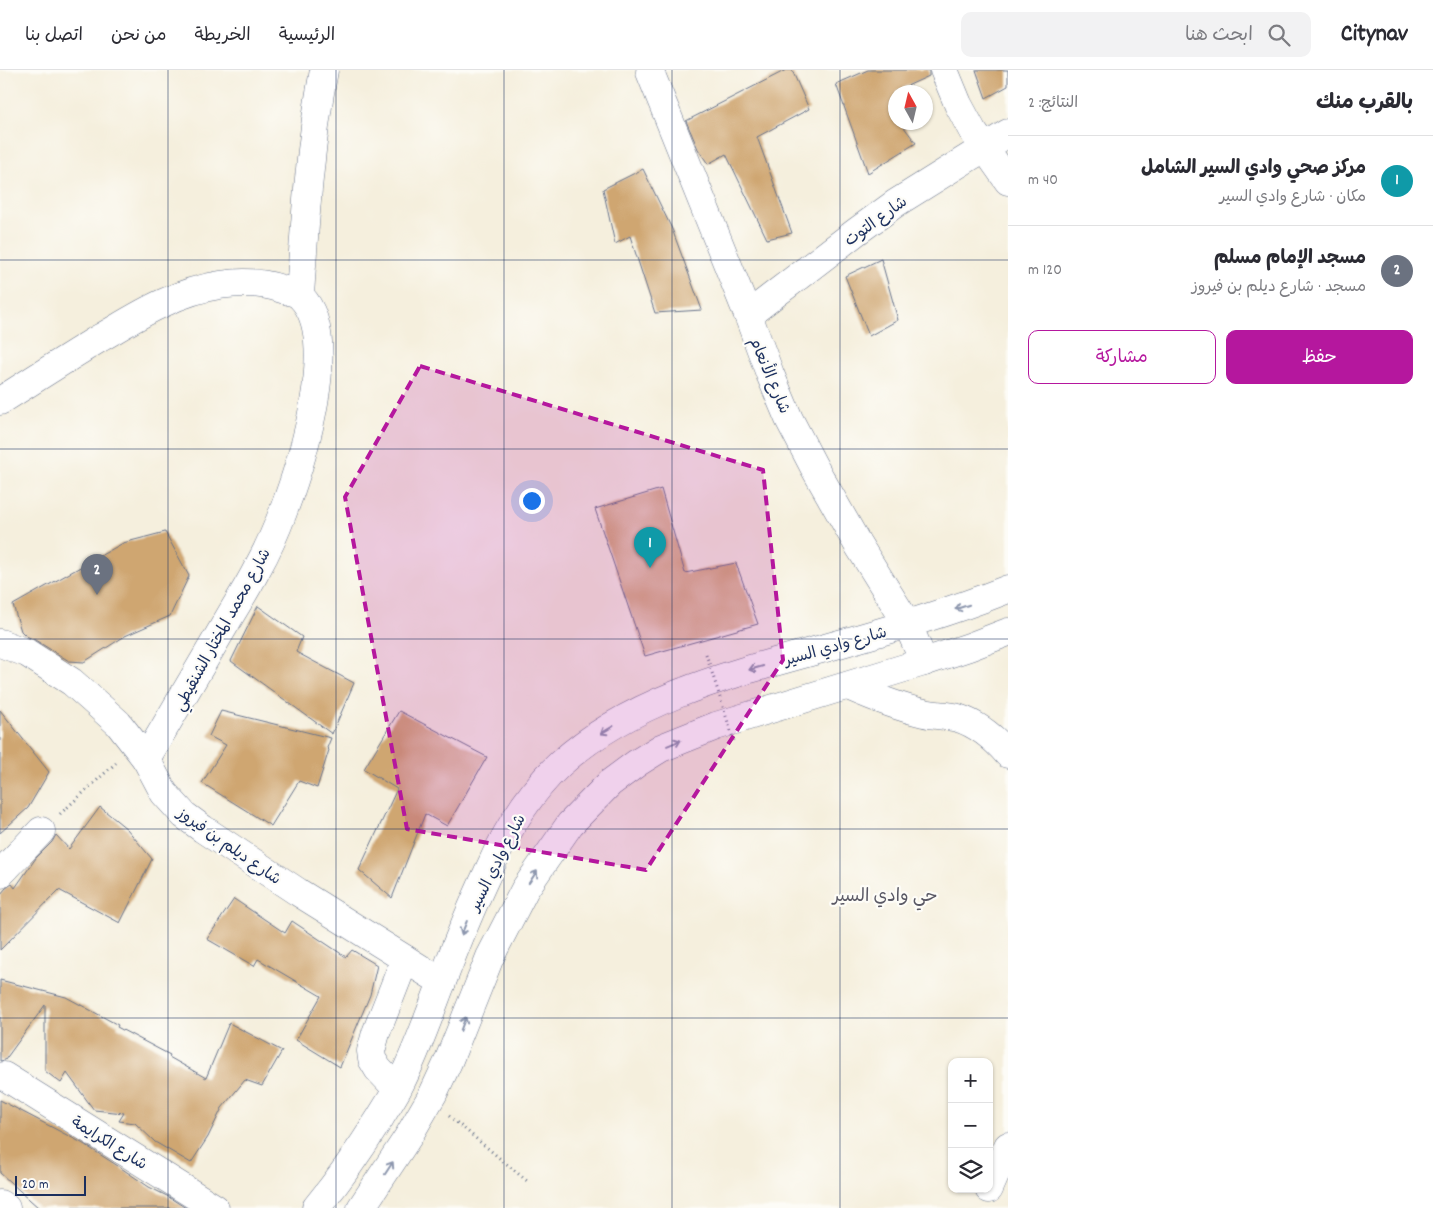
<!DOCTYPE html>
<html lang="ar">
<meta charset="utf-8">
<style>
:root{--surface:#fff;--page:#f2f2f3;--text:#2b2b33;--muted:#7c7c81;--line:#e1e1e2;--accent:#b5179e}
body{margin:0;font-family:Dekko,"Playpen Sans Arabic",sans-serif;background:var(--page);color:var(--text);direction:rtl}
.controls{position:absolute;right:15px;bottom:15px;display:grid;overflow:hidden;border-radius:10px;box-shadow:0 1px 4px #0004}
.controls button{width:45px;height:45px;display:grid;place-items:center;padding:0;border:0;border-bottom:1px solid var(--line);background:var(--surface);color:var(--text);font:25px sans-serif}
.compass{position:absolute;left:888px;top:15px;width:45px;height:45px;border-radius:50%;background:var(--surface);box-shadow:0 1px 4px #0004;rotate:352deg}
.scale{position:absolute;left:15px;bottom:12px;width:71px;box-sizing:border-box;padding-left:5px;border:2px solid #1b2f5e;border-top:0;font-size:14px;line-height:18px;white-space:nowrap;color:#1b2f5e;-webkit-text-stroke:4px #fdfcf7;paint-order:stroke}
.you{position:absolute;left:531px;top:430px;width:18px;height:18px;margin:-12px;border:4px solid #fff;border-radius:50%;background:#1a73e8;box-shadow:0 0 0 8px #1a73e833}
.badge{display:grid;place-items:center;width:32px;height:32px;border-radius:50%;background:var(--accent);color:#fff;font-size:16px;font-weight:700}
.pin{position:absolute;translate:-50% -41px;filter:drop-shadow(0 1px 2px #0008)}
.pin::after{content:'';position:absolute;top:26px;width:18px;height:15px;background:inherit;clip-path:polygon(0 0,100% 0,50% 100%)}
.list{margin:0;padding:0;list-style:none}
h2{display:flex;justify-content:space-between;align-items:center;height:65px;margin:0;padding:0 20px;font-size:21px}
h2 small{font-size:16px;font-weight:400;color:var(--muted)}
.list li{display:grid;grid-template-columns:32px 1fr auto;gap:15px;align-items:center;box-sizing:border-box;height:90px;padding:0 20px;border-top:1px solid var(--line)}
.list b{display:block;font-size:19px;white-space:nowrap}
.list p{margin:0;font-size:16px;white-space:nowrap;color:var(--muted)}
.list em{font-size:16px;font-style:normal;color:var(--muted)}
.actions{display:flex;gap:10px;padding:15px 20px}
.actions a{flex:1;padding:11px 0;border:1px solid var(--accent);border-radius:10px;text-align:center;font-size:18px;color:var(--accent)}
.actions .main{background:var(--accent);color:#fff}
.icon{flex:none;width:28px;height:28px;fill:none;stroke:currentColor;stroke-width:2;stroke-linecap:round;stroke-linejoin:round}
.map{position:relative;flex:none;width:1008px;height:1138px;overflow:hidden;direction:ltr}
header{display:flex;align-items:center;gap:30px;box-sizing:border-box;height:70px;padding:0 25px;background:var(--surface);border-bottom:1px solid var(--line)}
header strong{font-size:24px}
nav{display:flex;gap:28px;margin-inline-start:auto;font-size:18px}
.search{width:350px;height:45px;background:var(--page);display:flex;align-items:center;gap:12px;box-sizing:border-box;padding:0 18px;border-radius:10px;color:var(--muted);font-size:19px}
main{display:flex}
aside{flex:1;background:var(--surface)}
.map>svg:first-child{display:block}
.building{fill:#cfa671}
.lines{fill:none;stroke-linecap:round;stroke-linejoin:round}
.minor-casing{stroke:#67728a;stroke-width:29}
.major-casing{stroke:#67728a;stroke-width:29}
.path{stroke:#67728a;stroke-width:3;stroke-dasharray:1 4;stroke-linecap:butt}
.minor{stroke:#fff;stroke-width:28}
.major{stroke:#fff;stroke-width:28}
.path-bridge{stroke:#67728a;stroke-width:3;stroke-dasharray:1 4;stroke-linecap:butt}
.oneway{stroke:#8d97ae}
.marked{fill:#b5179e;fill-opacity:0.2;stroke:#b5179e;stroke-width:4;stroke-dasharray:10 6;stroke-linejoin:round}
.grid{fill:none;stroke:#1b2f5e;stroke-width:1;stroke-opacity:0.55}
.labels{text-anchor:middle;stroke-width:4.5;stroke-linejoin:round;paint-order:stroke}
.street-label{font-size:16px;fill:#1b2f5e;stroke:#fdfcf7}
.neighbourhood-label{font-size:18px;fill:#5a5965;stroke:#fdfcf7}
</style>
<header>
<strong>Citynav</strong>
<div class="search"><svg class="icon" aria-label="search" viewBox="0 0 24 24"><circle cx="10" cy="10" r="6"/><path d="M15 15l6 6"/></svg>ابحث هنا</div>
<nav><a>الرئيسية</a><a>الخريطة</a><a>من نحن</a><a>اتصل بنا</a></nav>
</header>
<main>
<aside>
<h2>بالقرب منك<small>النتائج: 2</small></h2>
<ul class="list">
<li><span class="badge" style="background:#0f9aa8">1</span><div><b>مركز صحي وادي السير الشامل</b><p>مكان · شارع وادي السير</p></div><em>40 m</em></li>
<li><span class="badge" style="background:#6b7280">2</span><div><b>مسجد الإمام مسلم</b><p>مسجد · شارع ديلم بن فيروز</p></div><em>120 m</em></li>
</ul>
<div class="actions"><a class="main">حفظ</a><a>مشاركة</a></div>
</aside>
<div class="map">
<svg width="1008" height="1138" viewBox="0 0 1008 1138">
<rect width="100%" height="100%" fill="#fdfcf7"/>
<filter id="ink" filterUnits="userSpaceOnUse"><feTurbulence type="fractalNoise" baseFrequency=".02" numOctaves="2"/><feDisplacementMap in="SourceGraphic" scale="10" xChannelSelector="R" yChannelSelector="G"/><feConvolveMatrix kernelMatrix="1 2 1 2 8 2 1 2 1" color-interpolation-filters="sRGB"/></filter>
<filter id="wash" filterUnits="userSpaceOnUse"><feTurbulence type="fractalNoise" baseFrequency=".0096" numOctaves="4" result="noise"/><feDisplacementMap in="SourceGraphic" scale="20" xChannelSelector="R" yChannelSelector="G"/><feGaussianBlur stdDeviation="1.12" result="paint"/><feColorMatrix in="noise" values="0 0 0 0 0 0 0 0 0 0 0 0 0 0 0 0 0 1.4 0 .05"/><feComposite in="paint" operator="in"/></filter>
<g filter="url(#wash)">
<rect width="100%" height="100%" fill="#f5efdd"/>
<g id="blocks">
<g class="building">
<polygon points="786,0 792,0 809,39 757,67 792,163 767,169 726,84 708,94 698,79 686,51"/>
<polygon points="868,0 929,0 929,6 896,21 896,52 900,52 916,73 868,103 836,14"/>
<polygon points="976,0 1008,0 1008,16 986,28"/>
<polygon points="643,99 672,159 702,240 655,243 630,166 615,174 603,119"/>
<polygon points="881,189 898,250 869,266 845,206"/>
<polygon points="661,419 685,503 736,493 758,554 645,586 595,439"/>
<polygon points="165,462 189,506 170,546 125,566 84,592 69,591 35,570 26,566 21,561 13,535 123,473"/>
<polygon points="258,536 302,567 296,582 354,613 332,664 231,591"/>
<polygon points="0,640 49,702 28,738 0,763"/>
<polygon points="221,641 331,668 327,678 329,680 317,718 299,711 271,756 202,713 226,675 209,666"/>
<polygon points="399,641 487,687 447,756 425,744 392,828 359,800 397,719 364,699"/>
<polygon points="100,737 127,759 152,789 120,853 59,820 0,880 0,825 6,818 12,814 15,818 36,788 52,772 56,765 69,779"/>
<polygon points="234,829 285,863 292,851 346,887 352,880 377,895 370,925 340,997 296,970 321,926 258,889 254,896 207,869"/>
<polygon points="0,910 66,927 118,955 117,957 170,985 169,987 206,1008 229,953 282,981 262,1016 245,1010 222,1038 208,1067 191,1093 155,1072 135,1053 119,1051 124,1043 94,1040 67,1003 61,1013 45,1001 45,935 5,990 0,991"/>
<polygon points="0,1030 82,1073 118,1096 149,1117 167,1126 186,1138 39,1138 0,1103"/>
</g>
</g>
</g>
<g filter="url(#ink)">
<use href="#blocks" fill-opacity="0" stroke="#67728a" stroke-width="1"/>
<g class="lines">
<g class="minor-casing">
<g id="minor">
<polyline points="944,0 958,34 972,60 1008,111"/>
<polyline points="650,2 748,245 770,304 789,349 814,397 857,473 908,555 924,592"/>
<path d="M 300,225 C 305,150 310,74 324,0"/>
<polyline points="748,245 856,162 896,133 1008,63"/>
<path d="M 0,331 C 33,310 67,288 100,268 C 121,256 141,243 163,233 C 199,216 243,206 282,219 C 288,221 297,222 301,227 C 342,268 301,394 283,442 C 276,461 267,481 257,499 C 247,519 234,538 223,558 C 197,602 172,645 146,689"/>
<polyline points="0,573 27,583 72,612 98,635 118,653 146,689 164,723 184,745 203,759 298,822 442,912"/>
<path d="M 848,616 C 873,627 897,637 924,643 C 935,646 947,645 958,648 C 977,654 995,669 1008,684"/>
<polyline points="0,804 41,761"/>
<polyline points="4,1006 215,1138"/>
<polyline points="397,1019 378,999 372,989 371,981 376,963 405,889"/>
<polyline points="989,1119 1008,1076"/>
<polyline points="0,1134 6,1138"/>
</g>
</g>
<g class="major-casing">
<g id="major">
<path d="M 316,1138 C 340,1109 360,1080 380,1048 C 386,1038 392,1029 398,1018 C 416,984 428,948 442,912 C 456,875 471,838 488,802 C 505,763 529,723 560,694 C 633,627 739,602 832,576 C 892,559 950,542 1008,519"/>
<polyline points="361,1138 408,1067 433,1024 448,992 490,887 525,819 570,754 610,713 637,693 661,678 716,656 924,592 969,577 1008,562"/>
</g>
</g>
<g class="path">
<polyline points="60,744 116,693"/>
<polyline points="449,1046 527,1111"/>
</g>
<use href="#minor" class="minor"/>
<use href="#major" class="major"/>
<polyline class="path-bridge" points="706,584 734,671"/>
</g>
<defs><path id="oneway-shaft" d="M-6 0H5M1.5-3L5.5 0L1.5 3" fill="none" stroke-width="1.6" stroke-linecap="round" stroke-linejoin="round" transform="scale(1.25)"/></defs>
<g class="oneway">
<use href="#oneway-shaft" transform="translate(962 537) rotate(162)"/>
<use href="#oneway-shaft" transform="translate(756 598) rotate(164)"/>
<use href="#oneway-shaft" transform="translate(607 660) rotate(149)"/>
<use href="#oneway-shaft" transform="translate(674 673) rotate(-22)"/>
<use href="#oneway-shaft" transform="translate(533 807) rotate(-56)"/>
<use href="#oneway-shaft" transform="translate(464 858) rotate(112)"/>
<use href="#oneway-shaft" transform="translate(463 954) rotate(-69)"/>
<use href="#oneway-shaft" transform="translate(389 1098) rotate(-57)"/>
</g>
</g>
<path class="marked" d="M 420,296 L 763,400 L 783,590 L 646,800 L 407,759 L 345,427 Z"/>
<path class="grid" d="M 168,0 L 168,1138M 336,0 L 336,1138M 504,0 L 504,1138M 672,0 L 672,1138M 840,0 L 840,1138M 0,190 L 1008,190M 0,379 L 1008,379M 0,569 L 1008,569M 0,759 L 1008,759M 0,948 L 1008,948"/>
<g class="labels">
<g class="street-label">
<text transform="translate(875 150) rotate(-36)" y="6">شارع التوت</text>
<text transform="translate(771 305) rotate(67)" y="6">شارع الأنعام</text>
<text transform="translate(221 559) rotate(-61)" y="6">شارع محمد المختار الشنقيطي</text>
<text transform="translate(835 575) rotate(-16)" y="6">شارع وادي السير</text>
<text transform="translate(230 775) rotate(35)" y="6">شارع ديلم بن فيروز</text>
<text transform="translate(496 792) rotate(-63)" y="6">شارع وادي السير</text>
<text transform="translate(110 1072) rotate(32)" y="6">شارع الكرايمة</text>
</g>
<g class="neighbourhood-label">
<text x="885" y="831">حي وادي السير</text>
</g>
</g>
</svg>
<div class="controls">
<button>+</button>
<button>−</button>
<button><svg class="icon" aria-label="layers" viewBox="0 0 24 24"><path d="M12 4l9 5-9 5-9-5zM3 14l9 5 9-5"/></svg></button>
</div>
<svg class="compass" viewBox="-18 -18 36 36"><path d="M0-13l5 13h-10z" fill="#e53935"/><path d="M0 13l5-13h-10z" fill="#7c7c81"/></svg>
<div class="scale">20 m</div>
<div class="you"></div>
<div class="pin badge" style="left:650px;top:498px;background:#0f9aa8">1</div>
<div class="pin badge" style="left:97px;top:525px;background:#6b7280">2</div>
</div>
</main>
